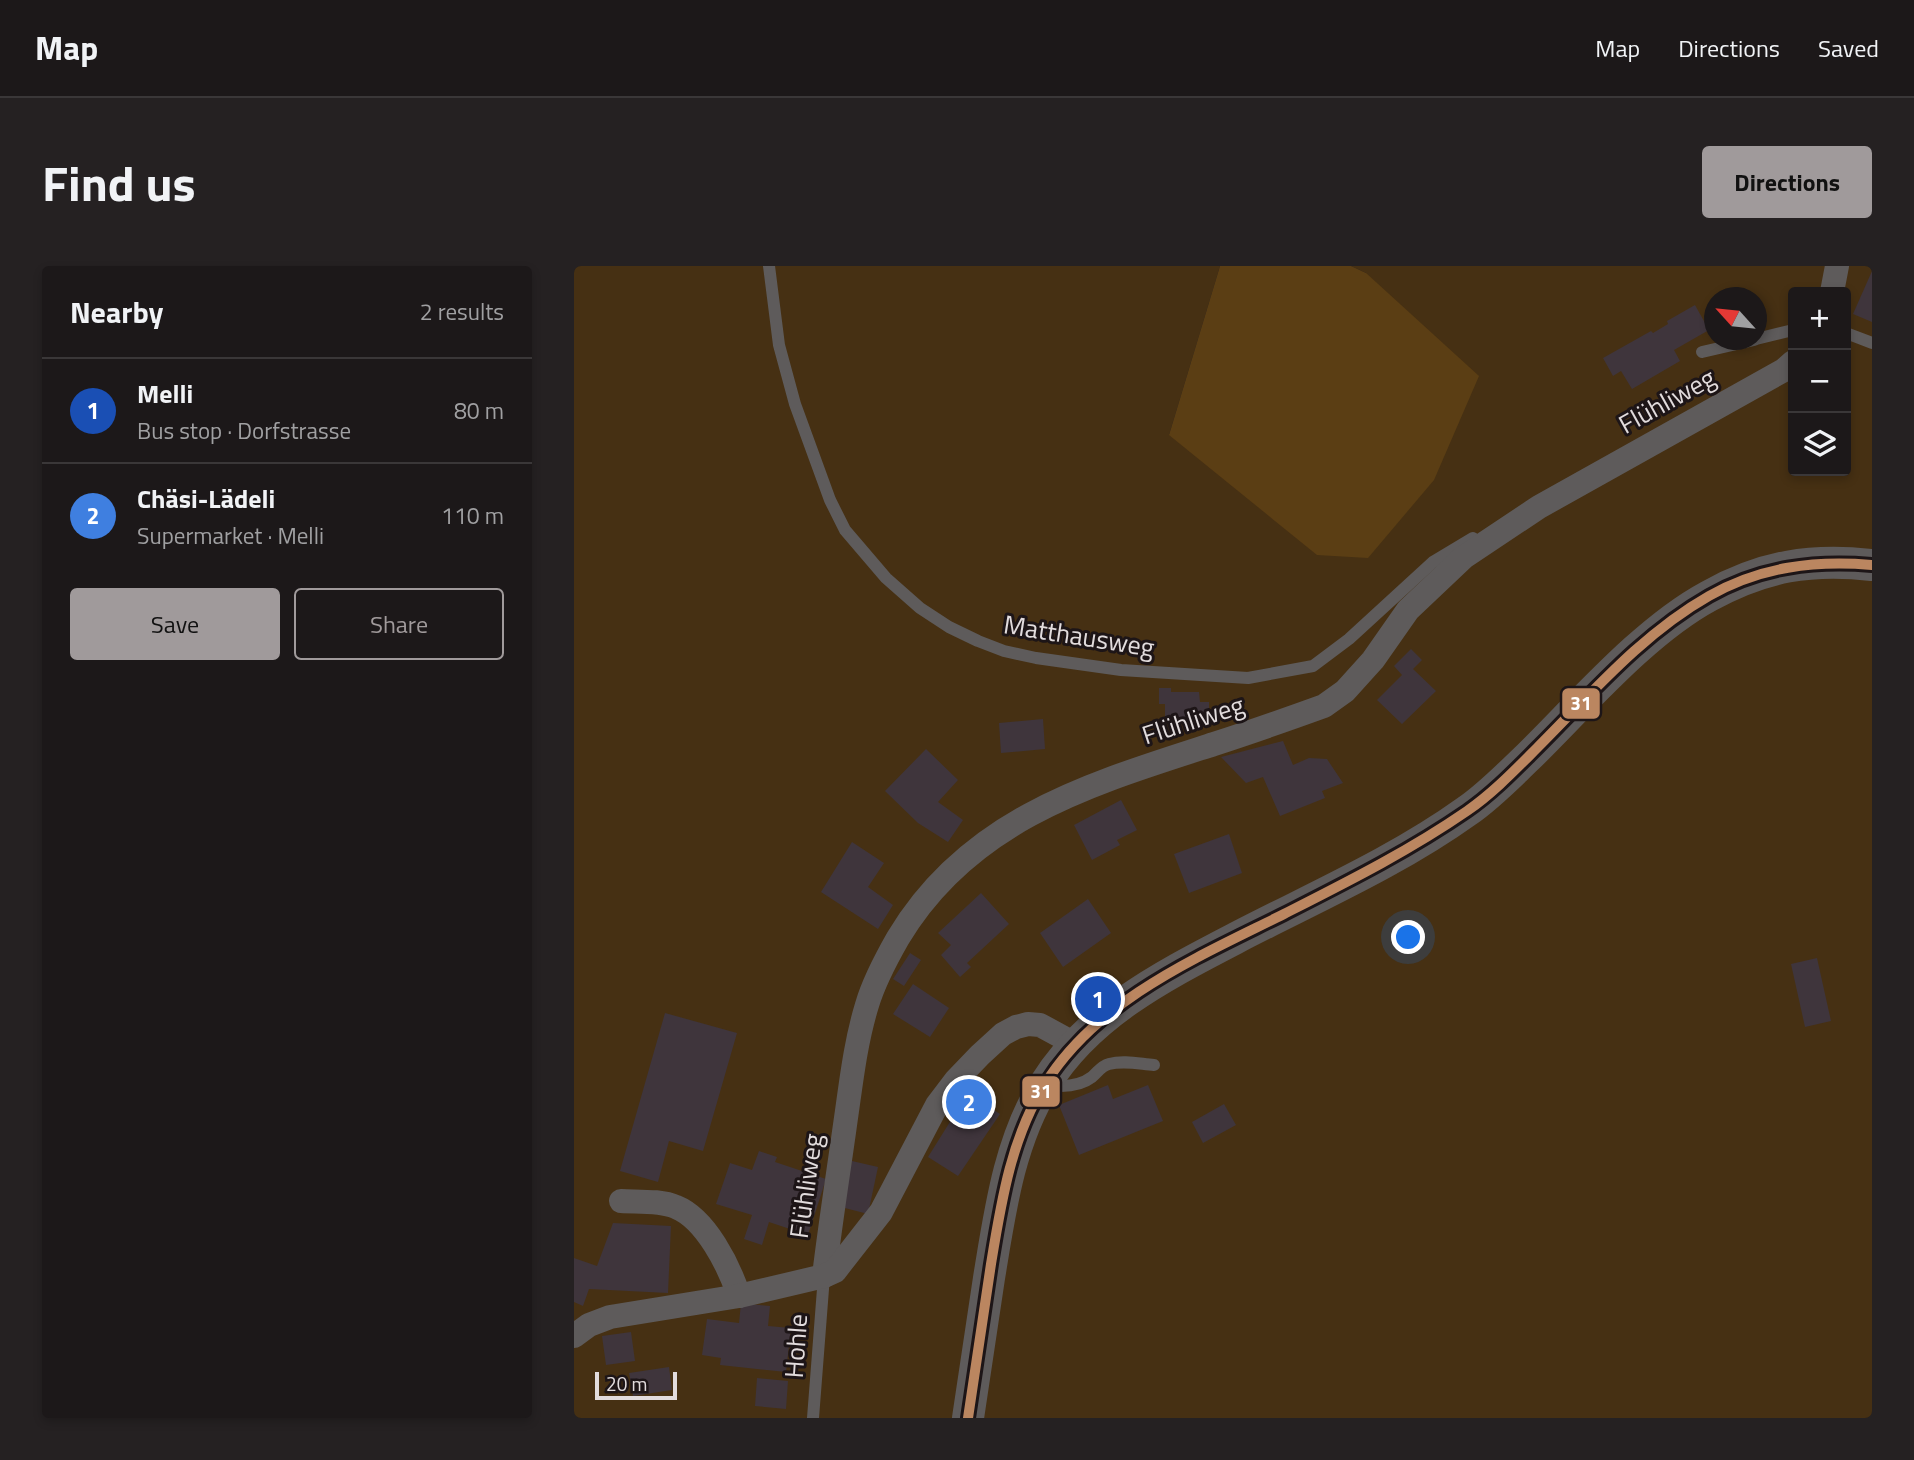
<!DOCTYPE html>
<meta charset="utf-8">
<style>
:root{--surface:#1c1819;--page:#252122;--text:#f1f3f6;--muted:#a0a0a2;--line:#3a3738;--accent:#a09a9b}
body{margin:0;font-family:"Titillium Web",sans-serif;background:var(--page);color:var(--text)}
.controls{position:absolute;right:21px;top:21px;display:grid;overflow:hidden;border-radius:7px;box-shadow:0 4px 10px #0003}
.controls button{width:63px;height:63px;display:grid;place-items:center;padding:0;border:0;border-bottom:2px solid var(--line);background:var(--surface);color:var(--text);font:35px sans-serif}
.compass{position:absolute;left:1130px;top:21px;width:63px;height:63px;border-radius:50%;background:var(--surface);box-shadow:0 4px 10px #0003;rotate:297deg}
.scale{position:absolute;left:21px;bottom:18px;width:82px;box-sizing:border-box;padding-left:7px;border:4px solid #e2dcdd;border-top:0;font-size:19px;line-height:24px;white-space:nowrap;color:#e2dcdd;-webkit-text-stroke:5px #1d1517;paint-order:stroke}
.you{position:absolute;left:835px;top:672px;width:24px;height:24px;margin:-18px;border:5px solid #fff;border-radius:50%;background:#1a73e8;box-shadow:0 0 0 10px #1a73e833}
.badge{display:grid;place-items:center;width:46px;height:46px;border-radius:50%;background:var(--accent);color:#fff;font-size:23px;font-weight:700}
.pin{position:absolute;translate:-50% -50%;border:4px solid #fff;box-shadow:0 2px 7px #0006}
.list{margin:0;padding:0;list-style:none}
h2{display:flex;justify-content:space-between;align-items:center;height:91px;margin:0;padding:0 28px;font-size:30px}
h2 small{font-size:23px;font-weight:400;color:var(--muted)}
.list li{display:grid;grid-template-columns:46px 1fr auto;gap:21px;align-items:center;box-sizing:border-box;height:105px;padding:0 28px;border-top:2px solid var(--line)}
.list b{display:block;font-size:26px;white-space:nowrap}
.list p{margin:0;font-size:23px;white-space:nowrap;color:var(--muted)}
.list em{font-size:23px;font-style:normal;color:var(--muted)}
.actions{display:flex;gap:14px;padding:21px 28px}
.actions a{flex:1;padding:16px 0;border:2px solid var(--accent);border-radius:7px;text-align:center;font-size:24px;color:var(--accent)}
.actions .main{background:var(--accent);color:#111}
.icon{flex:none;width:38px;height:38px;fill:none;stroke:currentColor;stroke-width:2;stroke-linecap:round;stroke-linejoin:round}
.map{position:relative;flex:none;width:1298px;height:1152px;overflow:hidden;border-radius:7px}
header{display:flex;align-items:center;gap:42px;box-sizing:border-box;height:98px;padding:0 35px;background:var(--surface);border-bottom:2px solid var(--line)}
header strong{font-size:33px}
nav{display:flex;gap:38px;margin-inline-start:auto;font-size:24px}
.intro{display:flex;align-items:center;justify-content:space-between;box-sizing:border-box;height:168px;padding:0 42px}
h1{margin:0;font-size:49px}
.button{padding:18px 32px;border-radius:7px;background:var(--accent);color:#111;font-size:24px;font-weight:700}
main{display:flex;gap:42px;padding:0 42px}
aside{flex:1;background:var(--surface);border-radius:7px;box-shadow:0 4px 10px #0003}
.map>svg:first-child{display:block}
.green{fill:#463013;fill-rule:evenodd}
.forest{fill:#5b3e14}
.building{fill:#3f353c}
.lines{fill:none;stroke-linecap:round;stroke-linejoin:round}
.service{stroke:#5e5b5b;stroke-width:12}
.minor{stroke:#5e5b5b;stroke-width:24}
.tertiary{stroke:#5e5b5b;stroke-width:32}
.bus-1-casing{stroke:#1d1517;stroke-width:16}
.bus-1{stroke:#bb8660;stroke-width:10}
.labels{text-anchor:middle;stroke-width:6;stroke-linejoin:round;paint-order:stroke}
.street-label{font-size:26px;fill:#e2dcdd;stroke:#1d1517}
.line-badge{stroke:#1d1517;stroke-width:2.5}
.badge-label{font-size:19px;text-anchor:middle;font-weight:bold;fill:#fff}
</style>
<header>
<strong>Map</strong>
<nav><a>Map</a><a>Directions</a><a>Saved</a></nav>
</header>
<div class="intro"><h1>Find us</h1><a class="button">Directions</a></div>
<main>
<aside>
<h2>Nearby<small>2 results</small></h2>
<ul class="list">
<li><span class="badge" style="background:#1a4fb4">1</span><div><b>Melli</b><p>Bus stop · Dorfstrasse</p></div><em>80 m</em></li>
<li><span class="badge" style="background:#3f7fe0">2</span><div><b>Chäsi-Lädeli</b><p>Supermarket · Melli</p></div><em>110 m</em></li>
</ul>
<div class="actions"><a class="main">Save</a><a>Share</a></div>
</aside>
<div class="map">
<svg width="1298" height="1152" viewBox="0 0 1298 1152">
<rect width="100%" height="100%" fill="#252021"/>
<path class="green" d="M 0,0 L 646,0 L 595,169 L 792,7 L 777,0 L 1298,0 L 1298,1152 L 0,1152 ZM 1219,26 L 1272,26 L 1272,205 L 1219,205 ZM 1140,32 L 1182,32 L 1182,74 L 1140,74 Z"/>
<polygon class="forest" points="646,0 777,0 792,7 905,110 860,214 794,292 743,289 595,169"/>
<g class="building">
<polygon points="1298,5 1298,56 1279,48"/>
<polygon points="1121,39 1135,64 1100,84 1106,95 1058,123 1047,105 1039,110 1029,92 1077,65 1079,67 1094,58 1093,55"/>
<polygon points="837,383 848,394 839,403 862,425 828,458 803,434 828,409 820,400"/>
<polygon points="585,422 597,422 597,426 625,426 626,436 635,436 635,451 591,451 591,438 585,438"/>
<polygon points="469,453 471,483 427,487 425,457"/>
<polygon points="709,475 719,499 735,492 753,493 769,517 748,525 751,532 706,550 689,511 672,517 647,491"/>
<polygon points="352,483 384,514 364,536 389,554 374,576 344,557 311,525"/>
<polygon points="547,534 563,564 543,574 546,579 518,594 500,559"/>
<polygon points="655,568 668,607 615,627 600,588"/>
<polygon points="278,576 310,597 294,621 319,639 304,663 247,626"/>
<polygon points="407,627 435,658 393,697 397,701 386,711 367,689 377,679 364,667"/>
<polygon points="514,633 537,667 489,701 466,667"/>
<polygon points="336,687 347,694 330,720 319,713"/>
<polygon points="1243,692 1257,755 1231,761 1217,698"/>
<polygon points="339,718 375,742 356,771 319,748"/>
<polygon points="91,747 163,767 129,885 95,875 84,916 46,905"/>
<polygon points="534,819 539,833 574,819 589,855 505,889 485,839"/>
<polygon points="394,827 426,848 384,910 354,891"/>
<polygon points="650,838 662,859 629,877 618,856"/>
<polygon points="185,885 203,891 201,896 252,913 234,969 195,956 188,979 170,973 178,949 142,938 156,897 178,904"/>
<polygon points="278,895 304,901 294,948 267,941"/>
<polygon points="39,957 97,960 94,1027 15,1023 9,1040 0,1036 0,992 23,1000"/>
<polygon points="167,1037 196,1040 194,1060 217,1062 212,1106 146,1099 147,1092 128,1089 133,1053 165,1057"/>
<polygon points="57,1066 61,1095 32,1099 28,1070"/>
<polygon points="95,1101 98,1124 59,1130 55,1107"/>
<polygon points="183,1112 214,1115 212,1143 181,1140"/>
</g>
<g class="lines">
<g class="service">
<polyline points="195,0 205,79 221,138 256,234 271,264 312,312 346,342 375,361 404,375 430,385 462,392 547,404 674,412 739,400 775,373 859,296 899,272"/>
<polyline points="1272,67 1298,77"/>
<polyline points="1182,73 1219,64"/>
<polyline points="1128,86 1180,74"/>
<path d="M 474,819 C 489,821 505,821 518,811 C 524,806 527,800 535,798 C 550,794 566,798 580,799"/>
<polyline points="239,1152 250,1010"/>
</g>
<g class="minor">
<polyline points="1258,26 1263,0"/>
<path d="M 47,935 C 64,936 86,934 102,941 C 132,953 155,1000 165,1030"/>
<path d="M 250,1010 C 256,960 264,909 271,859 C 277,818 281,778 293,739 C 300,715 312,693 324,672 C 395,553 516,518 640,478 C 677,466 714,453 750,440 L 771,425 L 799,394 L 834,344 L 890,291 L 965,241 L 1210,104 L 1219,96"/>
<polyline points="0,1070 15,1059 36,1051 165,1030 250,1010 261,1005 307,946 363,839 382,814 406,789 429,768 442,761 454,758 466,759 501,778"/>
</g>
<path class="tertiary" d="M 394,1152 C 401,1105 408,1058 415,1012 C 426,945 435,876 471,818 C 515,747 591,709 662,672 C 739,632 822,596 893,545 C 915,530 934,510 954,491 C 1007,439 1070,365 1135,330 C 1189,300 1237,292 1298,299"/>
<g class="bus-1-casing">
<path id="bus-1" d="M 394,1152 C 402,1101 409,1049 417,998 C 427,937 437,872 471,818 C 524,733 624,691 710,648 C 773,616 835,585 893,545 C 919,527 941,504 963,482 C 1017,428 1068,368 1135,330 C 1186,301 1240,294 1298,299"/>
</g>
<use href="#bus-1" class="bus-1"/>
</g>
<g class="labels">
<g class="street-label">
<text transform="translate(1093 135) rotate(-29)" y="9">Flühliweg</text>
<text transform="translate(505 370) rotate(9)" y="9">Matthausweg</text>
<text transform="translate(619 454) rotate(-18)" y="9">Flühliweg</text>
<text transform="translate(232 920) rotate(-82)" y="9">Flühliweg</text>
<text transform="translate(222 1080) rotate(-86)" y="9">Hohle</text>
</g>
</g>
<g class="line-badge">
<rect x="987" y="421" width="40" height="33" rx="7" fill="#bb8660"/>
<rect x="447" y="809" width="40" height="33" rx="7" fill="#bb8660"/>
</g>
<g class="badge-label">
<text x="1007" y="444">31</text>
<text x="467" y="832">31</text>
</g>
</svg>
<div class="controls">
<button>+</button>
<button>−</button>
<button><svg class="icon" aria-label="layers" viewBox="0 0 24 24"><path d="M12 4l9 5-9 5-9-5zM3 14l9 5 9-5"/></svg></button>
</div>
<svg class="compass" viewBox="-18 -18 36 36"><path d="M0-13l5 13h-10z" fill="#e53935"/><path d="M0 13l5-13h-10z" fill="#a0a0a2"/></svg>
<div class="scale">20 m</div>
<div class="you"></div>
<div class="pin badge" style="left:524px;top:733px;background:#1a4fb4">1</div>
<div class="pin badge" style="left:395px;top:836px;background:#3f7fe0">2</div>
</div>
</main>
